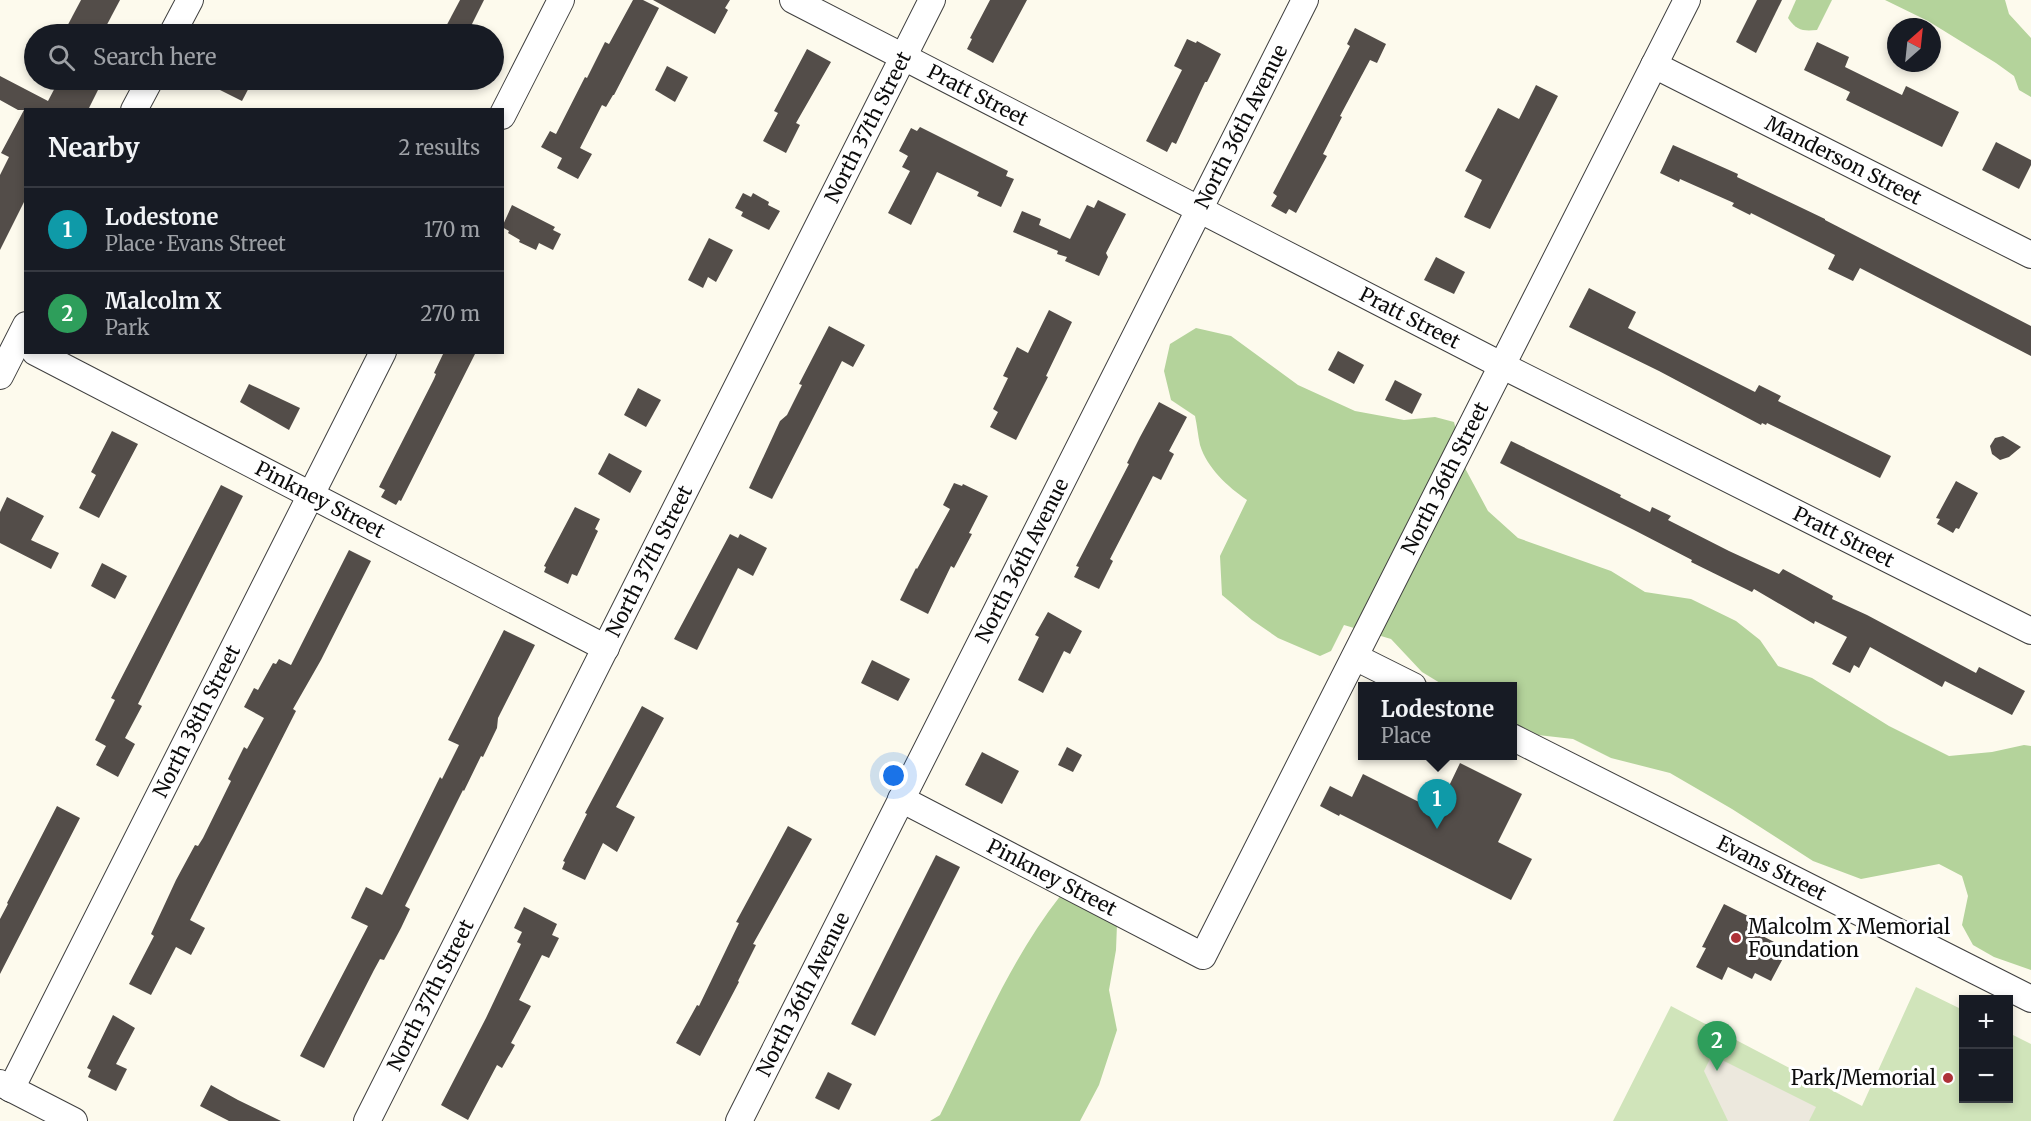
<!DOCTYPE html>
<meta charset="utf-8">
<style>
:root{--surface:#171b24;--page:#242831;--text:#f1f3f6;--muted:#9ea1a6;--line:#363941;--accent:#0f766e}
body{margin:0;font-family:Merriweather,serif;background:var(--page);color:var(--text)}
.controls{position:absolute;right:18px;bottom:18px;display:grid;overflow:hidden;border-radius:0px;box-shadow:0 3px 9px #0003}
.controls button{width:54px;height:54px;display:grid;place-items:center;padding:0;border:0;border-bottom:2px solid var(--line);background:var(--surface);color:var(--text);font:30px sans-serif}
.compass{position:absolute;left:1887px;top:18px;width:54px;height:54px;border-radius:50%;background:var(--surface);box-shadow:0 3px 9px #0003;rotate:27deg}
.you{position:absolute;left:894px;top:776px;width:21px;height:21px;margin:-15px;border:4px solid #fff;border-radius:50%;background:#1a73e8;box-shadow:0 0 0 9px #1a73e833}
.badge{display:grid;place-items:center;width:39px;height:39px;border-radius:50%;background:var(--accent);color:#fff;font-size:20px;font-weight:700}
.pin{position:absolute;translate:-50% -50px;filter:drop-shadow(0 2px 3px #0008)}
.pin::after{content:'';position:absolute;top:32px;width:21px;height:18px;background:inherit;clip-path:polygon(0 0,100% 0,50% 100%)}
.popup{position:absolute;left:1358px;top:682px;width:159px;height:78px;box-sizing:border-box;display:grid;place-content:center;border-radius:0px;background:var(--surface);filter:drop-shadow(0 2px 4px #0005);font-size:20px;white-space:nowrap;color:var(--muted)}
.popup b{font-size:22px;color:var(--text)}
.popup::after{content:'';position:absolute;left:50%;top:100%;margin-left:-12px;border:12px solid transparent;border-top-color:var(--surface)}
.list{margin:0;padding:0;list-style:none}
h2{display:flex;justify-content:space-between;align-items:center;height:78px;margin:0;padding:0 24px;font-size:26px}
h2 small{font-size:20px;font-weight:400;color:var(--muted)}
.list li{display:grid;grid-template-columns:39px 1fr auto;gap:18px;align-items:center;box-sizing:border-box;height:84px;padding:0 24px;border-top:2px solid var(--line)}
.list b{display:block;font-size:22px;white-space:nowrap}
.list p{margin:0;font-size:20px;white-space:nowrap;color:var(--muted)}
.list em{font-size:20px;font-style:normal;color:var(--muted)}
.icon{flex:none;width:33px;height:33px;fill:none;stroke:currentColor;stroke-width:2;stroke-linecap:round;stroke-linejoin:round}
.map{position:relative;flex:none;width:2031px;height:1121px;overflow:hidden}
.search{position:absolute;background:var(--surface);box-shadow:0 3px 9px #0003;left:24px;top:24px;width:480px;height:66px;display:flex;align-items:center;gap:15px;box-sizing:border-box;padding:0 21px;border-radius:33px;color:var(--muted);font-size:22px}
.panel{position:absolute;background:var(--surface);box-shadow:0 3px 9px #0003;left:24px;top:108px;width:480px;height:246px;border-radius:0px}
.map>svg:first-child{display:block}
.green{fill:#d0e4ba}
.forest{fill:#b4d39b}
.plaza{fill:#ece8dd}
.building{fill:#534d49}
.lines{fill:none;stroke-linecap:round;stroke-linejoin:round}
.minor-casing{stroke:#3f3f3f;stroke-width:28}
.minor{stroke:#fff;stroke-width:26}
.poi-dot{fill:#ae3238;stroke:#fff;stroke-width:2}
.labels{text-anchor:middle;stroke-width:6;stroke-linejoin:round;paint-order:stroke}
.street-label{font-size:20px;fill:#0c0c0c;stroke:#fff}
.poi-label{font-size:20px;fill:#0c0c0c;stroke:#fff;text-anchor:start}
</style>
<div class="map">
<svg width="2031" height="1121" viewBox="0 0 2031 1121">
<rect width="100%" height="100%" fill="#fdfaed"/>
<polygon class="green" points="1916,987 1963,1010 1964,1098 2008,1098 2009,1033 2031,1044 2031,1121 1613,1121 1671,1006 1862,1106"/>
<g class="forest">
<path d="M 1796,0 L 1832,0 L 1817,30 C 1803,31 1797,31 1788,18 Z"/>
<polygon points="1885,0 2005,0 2009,14 2031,38 2031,97 2019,90 2014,76 1996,63 1928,21"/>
<path d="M 1196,328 L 1231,336 L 1298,385 L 1355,411 L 1404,420 L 1435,417 L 1454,422 L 1466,470 L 1488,511 L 1518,538 L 1611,571 L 1645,592 L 1691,599 L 1736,621 L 1760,640 L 1778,666 L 1812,678 L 1889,726 L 1949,756 L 1992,752 L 2024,745 L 2031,746 L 2031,970 L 1994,957 L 1973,945 L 1962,925 L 1968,896 L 1962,876 L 1939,864 L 1861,879 L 1813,861 L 1732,809 L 1670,773 L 1611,758 L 1573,739 L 1538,735 L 1512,722 L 1512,686 L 1445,686 L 1422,672 L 1391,639 L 1344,625 L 1331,651 L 1320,656 L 1278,638 L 1252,620 L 1222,595 L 1220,556 L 1247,500 C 1228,487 1207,468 1200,445 C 1198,436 1197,425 1195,416 L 1171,400 L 1164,371 L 1170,344 Z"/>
<path d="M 1061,895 L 1117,924 L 1116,950 L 1109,990 L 1117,1030 L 1099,1085 L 1080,1121 L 930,1121 L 940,1115 C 977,1041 1009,961 1061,895 Z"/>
</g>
<polygon class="plaza" points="1712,1055 1816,1107 1809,1121 1728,1121 1704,1071"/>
<g class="building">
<polygon points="81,0 120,0 102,34 63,34"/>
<polygon points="460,0 484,0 467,34 442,34"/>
<polygon points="633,0 643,0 659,8 614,95 613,95 606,107 602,105 580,148 592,154 578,179 557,168 562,158 541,147 550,131 556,134 585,77 587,78 605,42 609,44"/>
<polygon points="653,0 730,0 725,8 728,10 715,34"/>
<polygon points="990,0 1027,0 993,63 967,49 972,39 970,38"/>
<polygon points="1757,0 1782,0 1756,53 1736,42"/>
<polygon points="1355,28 1386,44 1377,63 1370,60 1340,116 1342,117 1323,154 1327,156 1296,213 1289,209 1286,214 1271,206 1277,196 1273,193 1350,46 1347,44"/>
<polygon points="1187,39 1196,43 1197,41 1221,54 1207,82 1205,82 1176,144 1172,142 1167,152 1146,141 1182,70 1174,66"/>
<polygon points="1817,42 1849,57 1845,67 1902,95 1906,86 1959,112 1942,147 1846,100 1850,92 1804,70"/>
<polygon points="807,49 831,62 796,123 800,125 786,153 763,141 778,113 774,111"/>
<polygon points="667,66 688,77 675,102 655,90"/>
<polygon points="0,76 48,101 59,80 87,80 100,86 88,110 26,110 26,198 0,250 0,175 9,157 1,153 24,110 18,110 0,100"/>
<polygon points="200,80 253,80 242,101"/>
<polygon points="1536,85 1558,96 1490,229 1464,217 1482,180 1465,171 1498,108 1519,119"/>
<polygon points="920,127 1008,171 1006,176 1014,179 1001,207 977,196 979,192 937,172 911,225 888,213 910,171 902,167 908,156 899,151 911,128 917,131"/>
<polygon points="1996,142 2031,160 2031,165 2019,189 1982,170"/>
<polygon points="1673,145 1738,174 1737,177 1825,219 1825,220 2031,326 2031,356 1860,268 1853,281 1828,269 1835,255 1751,213 1750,215 1732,206 1734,203 1680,179 1679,182 1660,173"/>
<polygon points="743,193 751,197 753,193 769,202 768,205 780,211 769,230 741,216 743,212 735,208"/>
<polygon points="1098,200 1126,214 1106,253 1108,257 1099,276 1065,261 1067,257 1057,254 1058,251 1013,232 1022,211 1041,219 1039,225 1070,239 1087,205 1094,208"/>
<polygon points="512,205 555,227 553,230 561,234 553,250 539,243 536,250 519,242 520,240 508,233 509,231 502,227"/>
<polygon points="709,238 733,250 716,282 708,277 703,288 688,280"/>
<polygon points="1436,257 1465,272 1454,294 1424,280"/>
<polygon points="1589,288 1636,312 1628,328 1755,392 1759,385 1781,396 1778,401 1891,456 1880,478 1767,423 1766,425 1762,423 1761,425 1659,371 1569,327"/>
<polygon points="1049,310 1072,322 1046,376 1048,377 1016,440 990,427 998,412 993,409 1008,378 1003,376 1017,347 1028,353"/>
<polygon points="829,326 865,345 853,367 842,361 772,499 749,488 780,421 787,415 802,385 799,384"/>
<polygon points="1338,351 1364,365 1354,384 1328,370"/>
<polygon points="444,352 476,352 401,501 399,500 396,505 381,497 385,490 379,487 434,379 436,374 434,373"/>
<polygon points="1395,380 1422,394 1412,414 1385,400"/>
<polygon points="249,384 300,408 289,430 240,402"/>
<polygon points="638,388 661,400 646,427 624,415"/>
<polygon points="1159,402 1187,417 1169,451 1174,454 1161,480 1153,476 1110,559 1113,561 1099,589 1074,577 1079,567 1076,566 1129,464 1127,463 1140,437"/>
<polygon points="112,431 138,444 99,518 79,508 96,475 91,472"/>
<polygon points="2003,436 2021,447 2009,457 2000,460 1992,454 1990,446 1995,438"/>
<polygon points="1511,441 1621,495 1620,497 1650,512 1652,507 1671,516 1668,520 1729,551 1779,574 1783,569 1833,596 1832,599 1867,615 1976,673 1979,667 2025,691 2012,715 1945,681 1942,687 1870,647 1859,668 1854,665 1850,673 1832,664 1847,637 1815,621 1814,624 1754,589 1752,592 1691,562 1692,560 1634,530 1500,463"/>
<polygon points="609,453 642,471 630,493 598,474"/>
<polygon points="1956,481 1978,493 1959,529 1956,528 1953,533 1937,524 1940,519 1936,518"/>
<polygon points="954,483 962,486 963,484 988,496 969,533 972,534 954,568 951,566 928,614 900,600 916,568 917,569 950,509 943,505"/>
<polygon points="221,485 243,496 138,704 142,706 125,738 135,744 118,777 96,765 106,746 95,740 115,700 111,698"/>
<polygon points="7,497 44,516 31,540 59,553 51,569 0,543 0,512"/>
<polygon points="575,507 600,519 595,529 598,531 577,576 572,574 568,584 544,572 546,567 544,566"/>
<polygon points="730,534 738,538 740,534 767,548 753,576 738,568 697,650 674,639"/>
<polygon points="349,550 371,561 321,660 293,709 296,711 190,920 205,928 191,955 176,947 151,995 129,984 154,936 151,934 176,880 195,845 198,846 203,838 231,781 228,779 244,747 247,749 264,718 244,707 254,688 258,690 273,663 276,664 279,659 291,665"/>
<polygon points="102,563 127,576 115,599 91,586"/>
<polygon points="1048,612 1082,631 1070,654 1064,651 1043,693 1018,680 1039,637 1035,635"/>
<polygon points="504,630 535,645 498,718 497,728 483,757 481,756 464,791 463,790 405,906 410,909 401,928 384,960 380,959 374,970 324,1068 300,1056 368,926 351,918 366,887 382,895 440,777 442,779 459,745 448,740"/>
<polygon points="872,660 910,679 898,701 861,683"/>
<polygon points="642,706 664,718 616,807 635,817 617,852 603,843 585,880 562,869 565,862 563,861 587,814 585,813"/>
<polygon points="1067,747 1082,755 1073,772 1058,765"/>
<polygon points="982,752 1019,771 1002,804 965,785"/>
<polygon points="1460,763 1522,794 1498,842 1532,859 1511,900 1340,814 1339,816 1320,806 1330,786 1352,797 1363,774 1437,811"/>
<polygon points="57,806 80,818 0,974 0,919 8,904 7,903"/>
<polygon points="788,826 812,839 753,944 756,945 738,981 739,982 700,1056 676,1043 697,1005 699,1006 739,923 736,922"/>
<polygon points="936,855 960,867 875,1036 851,1024"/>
<polygon points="1724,904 1752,918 1747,928 1788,949 1771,981 1755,973 1752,979 1728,967 1722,980 1696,967 1706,948 1702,947"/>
<polygon points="524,907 557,924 552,935 559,938 549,958 542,955 519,1000 531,1006 511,1043 515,1045 502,1068 497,1065 468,1120 441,1105 486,1018 521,944 517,942 522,932 514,928"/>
<polygon points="113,1015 135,1028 116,1064 127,1069 116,1091 88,1077 91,1070 87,1068"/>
<polygon points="828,1072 852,1084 839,1110 815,1098"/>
<polygon points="211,1085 238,1100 281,1121 229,1121 200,1106"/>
</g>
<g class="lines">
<g class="minor-casing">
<g id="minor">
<path id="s1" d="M 793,0 L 1503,366 L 2031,631"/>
<polyline points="172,34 190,0"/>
<path id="s2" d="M 1654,65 L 2031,255"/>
<polyline points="134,110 150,80"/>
<polyline points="502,116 561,0"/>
<path id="s3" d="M 35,352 L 606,648"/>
<polyline points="0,376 26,325"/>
<polyline points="1355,657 1413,686"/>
<path id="s4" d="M 1512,737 L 2031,999"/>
<path id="s5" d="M 901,799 L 1203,956 L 1687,0"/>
<polyline points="0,1083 74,1121"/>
<path id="s6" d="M 11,1089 L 383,352"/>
<path id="s7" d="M 367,1121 L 932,0"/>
<path id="s8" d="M 739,1121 L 1305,0"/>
</g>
</g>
<use href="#minor" class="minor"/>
</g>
<g class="poi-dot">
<circle cx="1736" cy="938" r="6"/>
<circle cx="1948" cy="1078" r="6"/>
</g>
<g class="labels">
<g class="street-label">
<text dy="7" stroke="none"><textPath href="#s1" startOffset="208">Pratt Street</textPath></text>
<text dy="7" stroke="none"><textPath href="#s7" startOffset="1113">North 37th Street</textPath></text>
<text dy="7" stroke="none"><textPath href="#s8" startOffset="1114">North 36th Avenue</textPath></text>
<text dy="7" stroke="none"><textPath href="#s2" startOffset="212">Manderson Street</textPath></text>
<text dy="7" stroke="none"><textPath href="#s1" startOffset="694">Pratt Street</textPath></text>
<text dy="7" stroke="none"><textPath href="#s5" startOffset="876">North 36th Street</textPath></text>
<text dy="7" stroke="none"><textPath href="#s3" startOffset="321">Pinkney Street</textPath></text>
<text dy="7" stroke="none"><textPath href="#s1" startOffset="1180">Pratt Street</textPath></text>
<text dy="7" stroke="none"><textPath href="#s8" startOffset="628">North 36th Avenue</textPath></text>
<text dy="7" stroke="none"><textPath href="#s7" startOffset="627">North 37th Street</textPath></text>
<text dy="7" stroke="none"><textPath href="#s6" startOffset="412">North 38th Street</textPath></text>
<text dy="7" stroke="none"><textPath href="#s4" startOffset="291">Evans Street</textPath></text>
<text dy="7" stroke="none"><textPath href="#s5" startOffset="170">Pinkney Street</textPath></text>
<text dy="7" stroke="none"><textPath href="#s8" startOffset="142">North 36th Avenue</textPath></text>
<text dy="7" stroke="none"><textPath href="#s7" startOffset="141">North 37th Street</textPath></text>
</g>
<g class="poi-label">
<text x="1748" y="934">Malcolm X Memorial<tspan x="1748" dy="23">Foundation</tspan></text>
<text x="1936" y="1085" text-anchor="end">Park/Memorial</text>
</g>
</g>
</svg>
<div class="controls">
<button>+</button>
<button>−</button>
</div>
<svg class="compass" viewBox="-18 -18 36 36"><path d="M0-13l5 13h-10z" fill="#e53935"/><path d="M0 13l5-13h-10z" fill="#9ea1a6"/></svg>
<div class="you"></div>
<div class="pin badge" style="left:1437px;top:829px;background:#0f9aa8">1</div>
<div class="popup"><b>Lodestone</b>Place</div>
<div class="pin badge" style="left:1717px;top:1071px;background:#2e9e5b">2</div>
<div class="search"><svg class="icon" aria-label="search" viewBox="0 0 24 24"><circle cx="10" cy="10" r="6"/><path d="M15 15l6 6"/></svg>Search here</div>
<section class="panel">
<h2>Nearby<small>2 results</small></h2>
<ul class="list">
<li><span class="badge" style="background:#0f9aa8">1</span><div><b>Lodestone</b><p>Place · Evans Street</p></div><em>170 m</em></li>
<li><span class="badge" style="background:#2e9e5b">2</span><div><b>Malcolm X</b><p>Park</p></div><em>270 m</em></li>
</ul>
</section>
</div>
